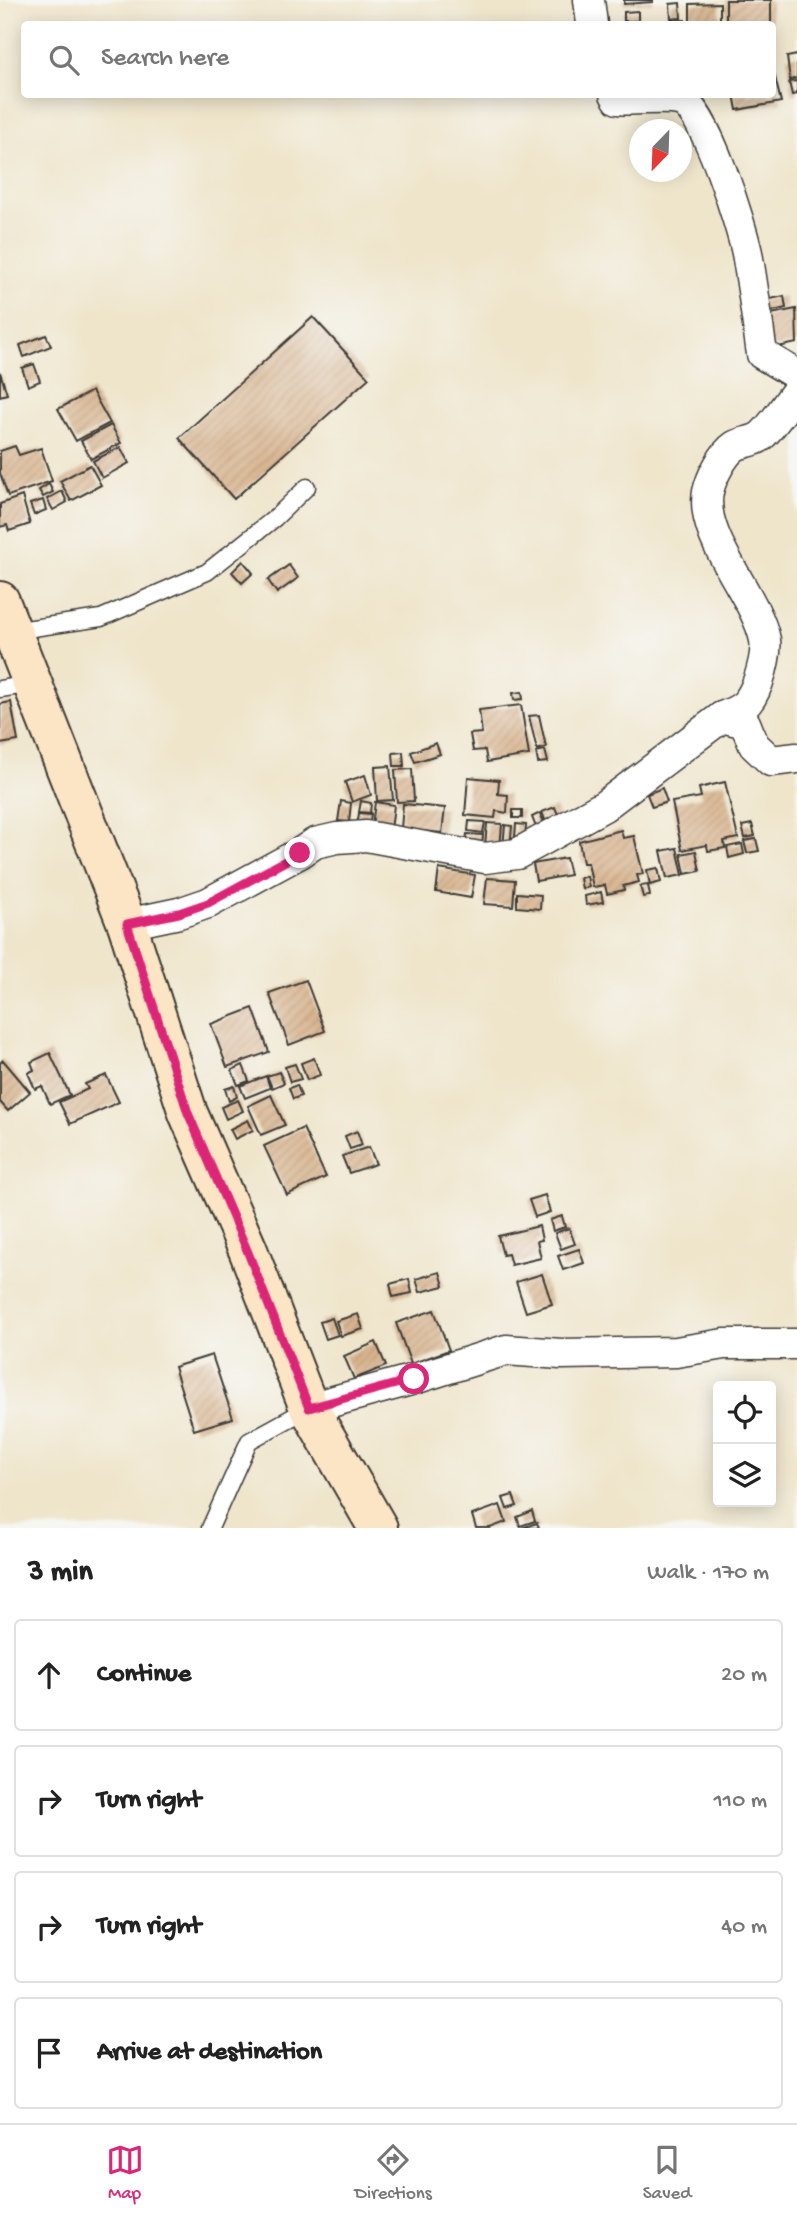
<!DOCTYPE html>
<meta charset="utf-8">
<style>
:root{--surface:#fff;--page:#f6f6f6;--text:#222;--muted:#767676;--line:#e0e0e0;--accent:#db2777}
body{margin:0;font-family:"Gochi Hand",sans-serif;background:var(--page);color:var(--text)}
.controls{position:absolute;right:21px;bottom:21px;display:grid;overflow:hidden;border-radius:7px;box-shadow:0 4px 18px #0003}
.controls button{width:63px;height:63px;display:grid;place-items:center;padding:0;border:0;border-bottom:2px solid var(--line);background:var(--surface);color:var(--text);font:35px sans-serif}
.compass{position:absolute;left:629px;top:119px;width:63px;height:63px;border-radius:50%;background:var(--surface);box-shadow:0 4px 18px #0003;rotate:203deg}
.stop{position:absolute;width:21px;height:21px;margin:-16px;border:5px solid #db2777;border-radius:50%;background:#fff}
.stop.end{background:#db2777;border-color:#fff;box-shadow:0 2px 7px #0008}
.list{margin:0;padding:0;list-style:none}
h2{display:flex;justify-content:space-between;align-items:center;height:91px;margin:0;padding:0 28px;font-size:30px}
h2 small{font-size:23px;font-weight:400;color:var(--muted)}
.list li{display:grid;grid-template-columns:46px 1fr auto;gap:21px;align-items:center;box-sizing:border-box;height:112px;margin:0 14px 14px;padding:0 14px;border:2px solid var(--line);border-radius:7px}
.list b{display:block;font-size:26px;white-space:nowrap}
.list em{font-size:23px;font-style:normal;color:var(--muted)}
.icon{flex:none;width:38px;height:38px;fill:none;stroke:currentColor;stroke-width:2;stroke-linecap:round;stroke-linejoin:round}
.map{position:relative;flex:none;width:797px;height:1528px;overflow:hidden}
.search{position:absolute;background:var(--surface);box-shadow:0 4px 18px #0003;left:21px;right:21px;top:21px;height:77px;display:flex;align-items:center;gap:18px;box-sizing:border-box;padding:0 24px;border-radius:7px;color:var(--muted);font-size:26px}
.sheet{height:595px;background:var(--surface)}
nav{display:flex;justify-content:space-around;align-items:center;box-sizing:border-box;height:98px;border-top:2px solid var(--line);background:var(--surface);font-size:19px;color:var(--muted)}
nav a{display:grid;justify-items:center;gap:4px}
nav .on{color:var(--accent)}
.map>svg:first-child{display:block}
.building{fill:url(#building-hatch)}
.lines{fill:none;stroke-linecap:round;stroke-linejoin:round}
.lane-casing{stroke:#3c3a36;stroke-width:19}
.street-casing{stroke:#3c3a36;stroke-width:33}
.secondary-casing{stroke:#3c3a36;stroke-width:42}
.lane{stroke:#fff;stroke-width:16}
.street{stroke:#fff;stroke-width:30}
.secondary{stroke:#fce5c4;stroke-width:38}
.route{stroke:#db2777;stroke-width:9}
</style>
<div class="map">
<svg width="797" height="1528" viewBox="0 0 797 1528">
<defs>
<pattern id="building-hatch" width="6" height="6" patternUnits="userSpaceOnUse" patternTransform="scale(1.75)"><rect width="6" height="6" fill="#d8b38d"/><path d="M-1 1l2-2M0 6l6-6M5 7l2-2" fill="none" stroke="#b99979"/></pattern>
</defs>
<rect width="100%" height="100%" fill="#f6f6f2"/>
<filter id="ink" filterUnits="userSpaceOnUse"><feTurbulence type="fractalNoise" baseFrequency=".0143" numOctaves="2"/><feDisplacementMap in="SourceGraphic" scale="14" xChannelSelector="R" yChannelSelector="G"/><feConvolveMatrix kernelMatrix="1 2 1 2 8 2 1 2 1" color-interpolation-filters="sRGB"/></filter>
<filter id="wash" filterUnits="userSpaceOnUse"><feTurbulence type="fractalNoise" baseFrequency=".00686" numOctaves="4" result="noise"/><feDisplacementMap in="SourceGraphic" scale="28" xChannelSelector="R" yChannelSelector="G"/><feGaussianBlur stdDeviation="1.57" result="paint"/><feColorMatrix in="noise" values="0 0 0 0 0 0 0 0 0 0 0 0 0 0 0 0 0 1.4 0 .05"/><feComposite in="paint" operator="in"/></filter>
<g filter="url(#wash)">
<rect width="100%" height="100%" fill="#efe5cb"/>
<g id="blocks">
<g class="building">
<polygon points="624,0 653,0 653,2 624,4"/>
<rect x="726" y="0" width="45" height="24"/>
<polygon points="680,3 681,18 671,19 670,4"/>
<polygon points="720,3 720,24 690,24 690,4"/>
<polygon points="638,11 638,21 624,21 624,12"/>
<polygon points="685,20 685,24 672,24 672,21"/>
<polygon points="797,55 797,78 790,80 787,57"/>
<polygon points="772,65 781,102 737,110 734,94 772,94"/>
<polygon points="797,81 797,94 792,95 789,82"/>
<polygon points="784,296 786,308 759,314 757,302"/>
<polygon points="796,309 797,343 768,349 761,316"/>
<polygon points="313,317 369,378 234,499 179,438"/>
<polygon points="46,335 51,346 24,357 20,345"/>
<polygon points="34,364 40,381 28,386 22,368"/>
<polygon points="0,372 7,394 0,396"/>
<polygon points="92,391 110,423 76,441 58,409"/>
<polygon points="111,425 121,443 91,459 81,441"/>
<polygon points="15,446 19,455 41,448 52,481 8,496 0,473 0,451"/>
<polygon points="120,447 129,463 102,478 93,461"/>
<polygon points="90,465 101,485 71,501 60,481"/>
<polygon points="49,484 53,492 43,497 39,490"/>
<polygon points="62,491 67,502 53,510 47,499"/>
<polygon points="22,496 30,524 9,531 7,525 0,527 0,504"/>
<polygon points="43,500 46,510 34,515 30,504"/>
<polygon points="243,561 253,573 242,583 232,572"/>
<polygon points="289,565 298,578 277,593 268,580"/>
<polygon points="522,692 523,699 514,700 513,693"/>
<polygon points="11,702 18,741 0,744 0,704"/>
<polygon points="521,705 529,755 487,762 485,750 473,751 470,734 482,733 479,710"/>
<polygon points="539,715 546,747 537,750 529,716"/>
<polygon points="436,743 440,754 415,762 411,752"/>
<polygon points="545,750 548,762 538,763 536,752"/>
<polygon points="403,752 404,766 394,766 393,753"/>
<polygon points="390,766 393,800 377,801 375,767"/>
<polygon points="412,769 414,801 397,802 395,770"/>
<polygon points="365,775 371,795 352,802 345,782"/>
<polygon points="468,777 499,780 498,794 508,795 507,813 496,811 495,818 465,815"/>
<polygon points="725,782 738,838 724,841 725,848 708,851 707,845 682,850 672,802 701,797 699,788"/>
<polygon points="662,788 667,802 652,807 647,794"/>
<polygon points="341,801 351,803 349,822 338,821"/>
<polygon points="361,801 371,803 370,813 359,812"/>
<polygon points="375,802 394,805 391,830 372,827"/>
<polygon points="403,804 445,808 442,833 401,829"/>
<polygon points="555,807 560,820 547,825 542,812"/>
<rect x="513" y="810" width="9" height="8"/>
<polygon points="359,813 371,814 369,828 357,826"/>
<polygon points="540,813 546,827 537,830 532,817"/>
<polygon points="469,821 485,822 483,833 468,831"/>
<polygon points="487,823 502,824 500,849 485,847"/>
<polygon points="516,824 526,825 525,838 515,837"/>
<polygon points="752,824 755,836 745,838 742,826"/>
<polygon points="505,825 512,826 510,849 503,848"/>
<polygon points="621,830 623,838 634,836 643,874 637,875 639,882 623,886 624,890 607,894 605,885 593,887 588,863 583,863 579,841"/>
<polygon points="467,834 483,835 482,849 465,848"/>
<polygon points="756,839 759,851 747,853 744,841"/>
<polygon points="742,844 744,854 729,858 727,847"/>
<polygon points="677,848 683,875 667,878 661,851"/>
<polygon points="696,851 700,871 685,874 681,854"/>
<polygon points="566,858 570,875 536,881 533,864"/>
<polygon points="658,868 661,882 650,885 647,870"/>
<polygon points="439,869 475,875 471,898 436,892"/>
<polygon points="587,876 589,887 582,889 580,878"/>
<polygon points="487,878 515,880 513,906 484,904"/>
<polygon points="648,885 650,896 643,897 640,886"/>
<polygon points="601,892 603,902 586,905 585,896"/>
<polygon points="517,893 541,895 540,909 517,907"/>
<polygon points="306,980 325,1031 289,1045 269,993"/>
<polygon points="253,1008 269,1052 227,1067 211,1024"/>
<polygon points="50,1053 70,1095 50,1104 42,1086 35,1089 28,1073 34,1070 31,1062"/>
<polygon points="314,1058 320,1075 307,1080 301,1063"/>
<polygon points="3,1060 30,1092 8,1111 0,1102 0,1063"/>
<polygon points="295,1064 301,1079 290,1082 285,1067"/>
<polygon points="243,1065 249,1081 238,1085 232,1070"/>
<polygon points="279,1072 284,1083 272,1088 267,1076"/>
<polygon points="106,1075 119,1102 70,1124 59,1102 88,1089 85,1084"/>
<polygon points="266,1076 270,1088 245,1098 240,1086"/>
<polygon points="297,1085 301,1096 293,1099 289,1088"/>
<polygon points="234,1086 237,1097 229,1101 225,1089"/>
<polygon points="271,1095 285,1125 261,1135 248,1106"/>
<polygon points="238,1100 243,1111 226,1119 221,1107"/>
<polygon points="248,1120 253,1130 235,1139 230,1129"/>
<polygon points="303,1128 326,1177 287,1195 264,1146"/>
<polygon points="357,1131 362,1145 350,1149 345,1136"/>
<polygon points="369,1147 376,1164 349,1173 342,1156"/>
<polygon points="545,1195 550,1212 535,1217 529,1200"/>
<polygon points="562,1216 565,1227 553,1231 550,1220"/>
<polygon points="539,1226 542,1240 537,1241 541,1258 511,1265 508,1254 503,1255 498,1236"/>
<polygon points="569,1228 575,1244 561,1249 555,1233"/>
<polygon points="579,1249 584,1263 563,1270 558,1256"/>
<polygon points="440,1272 444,1286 420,1292 416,1279"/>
<polygon points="542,1274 552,1304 526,1312 516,1282"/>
<polygon points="409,1279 412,1293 393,1297 390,1284"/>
<polygon points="434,1310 449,1350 411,1364 396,1323"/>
<polygon points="358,1314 363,1329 341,1336 336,1321"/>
<polygon points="332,1318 338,1335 326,1339 320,1322"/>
<polygon points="376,1342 386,1366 354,1379 344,1356"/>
<polygon points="212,1355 233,1418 194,1430 174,1367"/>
<polygon points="513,1495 517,1506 507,1509 503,1498"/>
<polygon points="500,1505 506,1522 490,1528 476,1528 472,1515"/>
<polygon points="532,1511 535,1521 520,1526 517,1517"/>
<polygon points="537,1523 539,1528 522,1528"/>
</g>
</g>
</g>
<g filter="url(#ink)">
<use href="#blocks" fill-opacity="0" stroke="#3c3a36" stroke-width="2"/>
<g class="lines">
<g class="lane-casing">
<g id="lane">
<polyline points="12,631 101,618 207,572 275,518 307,487"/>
<polyline points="0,689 32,684"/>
<polyline points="210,1528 249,1441 309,1408"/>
</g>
</g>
<g class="street-casing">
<g id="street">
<polyline points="589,0 592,24"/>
<path d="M 615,94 L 618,99 C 635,101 669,96 682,101 C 706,111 741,225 747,253 C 753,286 757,320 762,354 L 797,375"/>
<polyline points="722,717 745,723 754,745 771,761 797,758"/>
<path d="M 127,924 L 179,913 L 208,903 L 300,853 L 315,843 L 337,838 L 366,836 L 485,858 L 517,854 L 604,806 L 722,717 C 743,709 750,704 758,682 C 762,670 767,653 765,640 C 756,595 699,538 708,492 C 711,478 723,454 735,446 C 742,442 753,442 760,437 C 770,430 788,402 797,391"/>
<polyline points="309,1408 414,1379 506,1350 561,1354 676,1352 724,1344 797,1344"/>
</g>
</g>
<g class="secondary-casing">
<polyline id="secondary" points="0,601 127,924 188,1113 248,1250 309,1408 378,1528"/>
</g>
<use href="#lane" class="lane"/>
<use href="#street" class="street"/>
<use href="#secondary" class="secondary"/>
</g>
</g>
<g class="lines" filter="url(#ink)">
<polyline class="route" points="300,853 208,903 179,913 127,924 188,1113 247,1250 309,1408 414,1379"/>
</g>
</svg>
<div class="controls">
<button><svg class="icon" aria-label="locate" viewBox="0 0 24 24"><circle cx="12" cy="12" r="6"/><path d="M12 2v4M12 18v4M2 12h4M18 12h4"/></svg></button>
<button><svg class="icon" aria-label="layers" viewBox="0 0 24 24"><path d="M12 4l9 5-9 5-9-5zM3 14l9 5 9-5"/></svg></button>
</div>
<svg class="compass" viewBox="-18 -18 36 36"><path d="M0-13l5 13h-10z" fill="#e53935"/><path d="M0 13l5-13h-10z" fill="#767676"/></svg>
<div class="stop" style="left:414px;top:1379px"></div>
<div class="stop end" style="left:300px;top:853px"></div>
<div class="search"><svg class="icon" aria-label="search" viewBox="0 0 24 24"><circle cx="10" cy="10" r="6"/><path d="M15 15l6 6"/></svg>Search here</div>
</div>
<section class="sheet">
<h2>3 min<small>Walk · 170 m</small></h2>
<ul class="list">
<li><svg class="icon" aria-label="ahead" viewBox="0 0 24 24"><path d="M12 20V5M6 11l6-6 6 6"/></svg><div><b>Continue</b></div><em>20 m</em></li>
<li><svg class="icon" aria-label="right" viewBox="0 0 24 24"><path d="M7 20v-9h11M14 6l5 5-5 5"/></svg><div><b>Turn right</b></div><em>110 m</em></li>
<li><svg class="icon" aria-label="right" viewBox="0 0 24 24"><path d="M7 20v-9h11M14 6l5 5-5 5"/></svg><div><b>Turn right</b></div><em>40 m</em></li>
<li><svg class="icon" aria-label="arrive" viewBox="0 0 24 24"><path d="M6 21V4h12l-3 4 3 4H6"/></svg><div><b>Arrive at destination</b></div></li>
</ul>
</section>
<nav>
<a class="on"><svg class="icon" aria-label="map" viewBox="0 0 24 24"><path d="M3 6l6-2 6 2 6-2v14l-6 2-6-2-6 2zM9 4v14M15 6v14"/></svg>Map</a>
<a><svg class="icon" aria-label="directions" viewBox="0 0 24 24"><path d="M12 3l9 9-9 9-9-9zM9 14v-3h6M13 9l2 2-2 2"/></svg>Directions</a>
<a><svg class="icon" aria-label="saved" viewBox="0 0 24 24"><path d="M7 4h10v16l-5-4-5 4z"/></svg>Saved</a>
</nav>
